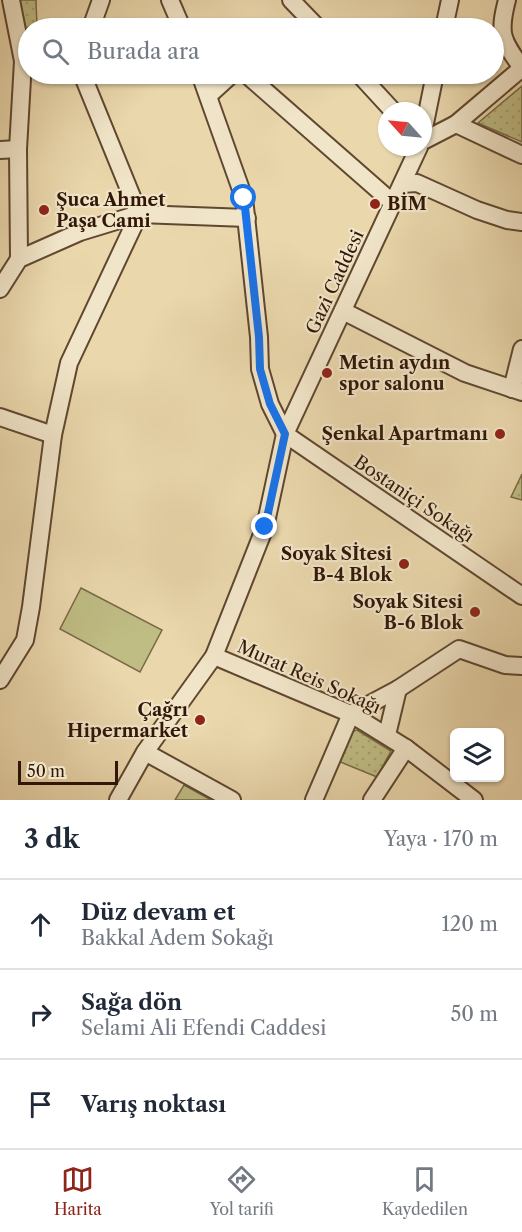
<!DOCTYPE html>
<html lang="tr">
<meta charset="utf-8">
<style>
:root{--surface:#fff;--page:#f6f6f7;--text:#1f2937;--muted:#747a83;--line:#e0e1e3;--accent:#8f2418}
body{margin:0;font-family:"Libre Caslon Text",serif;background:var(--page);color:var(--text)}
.controls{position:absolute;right:18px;bottom:18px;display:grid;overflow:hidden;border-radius:9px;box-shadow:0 2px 4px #0004}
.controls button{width:54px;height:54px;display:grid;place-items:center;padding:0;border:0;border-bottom:2px solid var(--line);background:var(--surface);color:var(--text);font:30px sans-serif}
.compass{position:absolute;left:378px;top:102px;width:54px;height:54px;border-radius:50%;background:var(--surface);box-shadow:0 2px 4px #0004;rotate:297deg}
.scale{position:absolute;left:18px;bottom:15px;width:100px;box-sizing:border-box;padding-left:6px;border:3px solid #311707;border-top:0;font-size:16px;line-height:21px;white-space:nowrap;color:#311707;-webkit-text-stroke:4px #f1e5c9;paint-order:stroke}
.stop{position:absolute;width:18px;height:18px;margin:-14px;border:4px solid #1a73e8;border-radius:50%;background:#fff}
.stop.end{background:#1a73e8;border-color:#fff;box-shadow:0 2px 6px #0008}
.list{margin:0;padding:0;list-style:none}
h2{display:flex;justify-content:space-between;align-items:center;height:78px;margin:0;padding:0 24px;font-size:26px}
h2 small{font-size:20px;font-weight:400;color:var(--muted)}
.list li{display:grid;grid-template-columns:39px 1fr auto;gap:18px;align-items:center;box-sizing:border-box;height:90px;padding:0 24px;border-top:2px solid var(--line)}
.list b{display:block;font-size:22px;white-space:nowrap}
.list p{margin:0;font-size:20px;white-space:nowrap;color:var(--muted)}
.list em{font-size:20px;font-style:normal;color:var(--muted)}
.icon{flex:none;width:33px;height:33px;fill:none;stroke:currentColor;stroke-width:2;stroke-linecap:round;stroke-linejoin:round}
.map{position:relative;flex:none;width:522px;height:800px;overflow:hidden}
.search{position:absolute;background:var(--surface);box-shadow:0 2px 4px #0004;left:18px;right:18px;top:18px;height:66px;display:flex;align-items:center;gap:15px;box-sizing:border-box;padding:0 21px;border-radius:33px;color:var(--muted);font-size:22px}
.sheet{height:348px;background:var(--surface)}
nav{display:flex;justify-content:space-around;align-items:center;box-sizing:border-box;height:84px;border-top:2px solid var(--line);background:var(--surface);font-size:16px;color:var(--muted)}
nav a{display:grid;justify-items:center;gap:3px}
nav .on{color:var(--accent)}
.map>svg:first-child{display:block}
.grass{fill:url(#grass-dots);stroke:#786a46;stroke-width:1.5}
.garden{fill:#bfbc84;stroke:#786a46;stroke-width:1.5}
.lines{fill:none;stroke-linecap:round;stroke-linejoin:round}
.minor-casing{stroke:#5f4730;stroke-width:20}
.minor{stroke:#f1e5c9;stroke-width:16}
.route{stroke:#1a73e8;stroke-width:8}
.poi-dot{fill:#8f2418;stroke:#f1e5c9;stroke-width:2}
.labels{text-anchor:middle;stroke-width:4.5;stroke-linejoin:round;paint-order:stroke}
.poi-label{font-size:18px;font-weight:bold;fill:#311707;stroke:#f1e5c9;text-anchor:end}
.street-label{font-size:18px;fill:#311707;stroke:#f1e5c9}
</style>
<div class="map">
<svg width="522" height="800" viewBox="0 0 522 800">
<defs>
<pattern id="grass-dots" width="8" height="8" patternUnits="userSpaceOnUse" patternTransform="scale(1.5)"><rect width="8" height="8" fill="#bfbc84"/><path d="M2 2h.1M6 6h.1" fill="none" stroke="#a5a170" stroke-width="1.8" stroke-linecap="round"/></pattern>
</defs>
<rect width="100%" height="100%" fill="#ead7ac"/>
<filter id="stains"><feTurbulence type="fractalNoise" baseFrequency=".00333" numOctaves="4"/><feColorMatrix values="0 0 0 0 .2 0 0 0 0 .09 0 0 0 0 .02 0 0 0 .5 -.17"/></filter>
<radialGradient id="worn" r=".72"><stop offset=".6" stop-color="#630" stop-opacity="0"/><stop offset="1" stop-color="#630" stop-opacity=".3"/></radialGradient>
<g class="grass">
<polygon points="14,0 36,0 37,28 28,28 28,46 23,46"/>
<polygon points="522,86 522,142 478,123"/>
<polygon points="522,474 522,500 511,497"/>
<polygon points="357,730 391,751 377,777 338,761 350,732"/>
</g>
<g class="garden">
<polygon points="81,588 162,630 140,672 60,629"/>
<polygon points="184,785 211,800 175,800"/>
</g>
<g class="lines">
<g class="minor-casing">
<g id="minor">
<polyline points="11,0 23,61 18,149 19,259"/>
<polyline points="170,0 182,28"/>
<polyline points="291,0 318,28"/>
<path d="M 507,0 C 498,34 502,40 522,68"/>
<polyline points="91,28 101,0"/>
<polyline points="444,28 450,0"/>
<polyline points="200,74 244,198 259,337 260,369 270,404 285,434 522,596"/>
<polyline points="246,74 393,203"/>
<polyline points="359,74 393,111"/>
<polyline points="209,95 232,74"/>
<polyline points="456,124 522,155"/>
<polyline points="423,133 435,74"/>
<polyline points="423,141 456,124 522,68"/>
<polyline points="0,150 18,149"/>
<polyline points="402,184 417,183 477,210 507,220 522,222"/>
<polyline points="0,289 19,259 80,232 139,214 247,218"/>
<polyline points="343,311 465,373 522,392"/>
<polyline points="512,389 522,349"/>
<polyline points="0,417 53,435"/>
<polyline points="214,656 351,714 406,748 474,800"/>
<polyline points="0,680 25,640 31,607 53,435 69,363 139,214 82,74"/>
<polyline points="387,735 398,689"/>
<polyline points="145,752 232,800"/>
<polyline points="118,800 145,752 214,656 265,527 285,434 419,147"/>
<polyline points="314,800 351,714 398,689 459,649 505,665 522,666"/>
<polyline points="372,800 406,748"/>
</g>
</g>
<use href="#minor" class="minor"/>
</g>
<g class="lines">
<polyline class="route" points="244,198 259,337 260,369 270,404 285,434 265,527"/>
</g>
<g class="poi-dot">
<circle cx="375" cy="204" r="6"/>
<circle cx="44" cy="210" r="6"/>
<circle cx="327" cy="373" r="6"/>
<circle cx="500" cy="434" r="6"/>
<circle cx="404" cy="564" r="6"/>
<circle cx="475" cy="612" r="6"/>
<circle cx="200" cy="720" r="6"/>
</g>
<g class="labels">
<g class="poi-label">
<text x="56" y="206" text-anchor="start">Şuca Ahmet<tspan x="56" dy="21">Paşa Cami</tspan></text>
<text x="387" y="210" text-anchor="start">BİM</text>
<text x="339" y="369" text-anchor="start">Metin aydın<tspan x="339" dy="21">spor salonu</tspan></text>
<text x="488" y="440">Şenkal Apartmanı</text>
<text x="392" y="560">Soyak Sİtesi<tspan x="392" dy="21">B-4 Blok</tspan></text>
<text x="463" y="608">Soyak Sitesi<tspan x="463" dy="21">B-6 Blok</tspan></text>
<text x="188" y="716">Çağrı<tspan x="188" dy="21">Hipermarket</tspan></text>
</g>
<g class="street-label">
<text transform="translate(335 282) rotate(-65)" y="6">Gazi Caddesi</text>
<text transform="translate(414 499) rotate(34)" y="6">Bostaniçi Sokağı</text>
<text transform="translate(309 677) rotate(24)" y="6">Murat Reis Sokağı</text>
</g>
</g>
<rect width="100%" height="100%" filter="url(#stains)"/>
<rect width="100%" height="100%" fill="url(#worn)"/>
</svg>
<div class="controls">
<button><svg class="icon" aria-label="layers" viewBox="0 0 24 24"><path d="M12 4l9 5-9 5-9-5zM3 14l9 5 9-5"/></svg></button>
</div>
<svg class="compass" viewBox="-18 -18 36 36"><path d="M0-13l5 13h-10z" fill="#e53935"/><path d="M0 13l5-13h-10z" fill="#747a83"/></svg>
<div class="scale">50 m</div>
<div class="stop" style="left:244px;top:198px"></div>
<div class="stop end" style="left:265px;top:527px"></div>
<div class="search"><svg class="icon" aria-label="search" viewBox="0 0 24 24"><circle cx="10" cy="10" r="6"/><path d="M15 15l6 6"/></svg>Burada ara</div>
</div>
<section class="sheet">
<h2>3 dk<small>Yaya · 170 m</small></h2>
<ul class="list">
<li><svg class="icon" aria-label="ahead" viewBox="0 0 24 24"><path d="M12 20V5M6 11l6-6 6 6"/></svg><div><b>Düz devam et</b><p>Bakkal Adem Sokağı</p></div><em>120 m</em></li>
<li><svg class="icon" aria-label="right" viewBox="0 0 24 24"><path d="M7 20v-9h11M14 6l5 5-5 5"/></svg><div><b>Sağa dön</b><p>Selami Ali Efendi Caddesi</p></div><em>50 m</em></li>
<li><svg class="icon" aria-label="arrive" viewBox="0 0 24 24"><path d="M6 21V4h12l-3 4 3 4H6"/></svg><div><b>Varış noktası</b></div></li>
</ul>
</section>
<nav>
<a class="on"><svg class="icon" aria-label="map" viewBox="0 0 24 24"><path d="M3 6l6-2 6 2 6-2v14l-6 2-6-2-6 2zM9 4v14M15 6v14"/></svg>Harita</a>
<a><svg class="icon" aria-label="directions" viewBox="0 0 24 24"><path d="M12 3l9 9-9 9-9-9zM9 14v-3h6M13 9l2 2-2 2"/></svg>Yol tarifi</a>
<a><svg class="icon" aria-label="saved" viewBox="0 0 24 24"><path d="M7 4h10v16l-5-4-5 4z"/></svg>Kaydedilen</a>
</nav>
